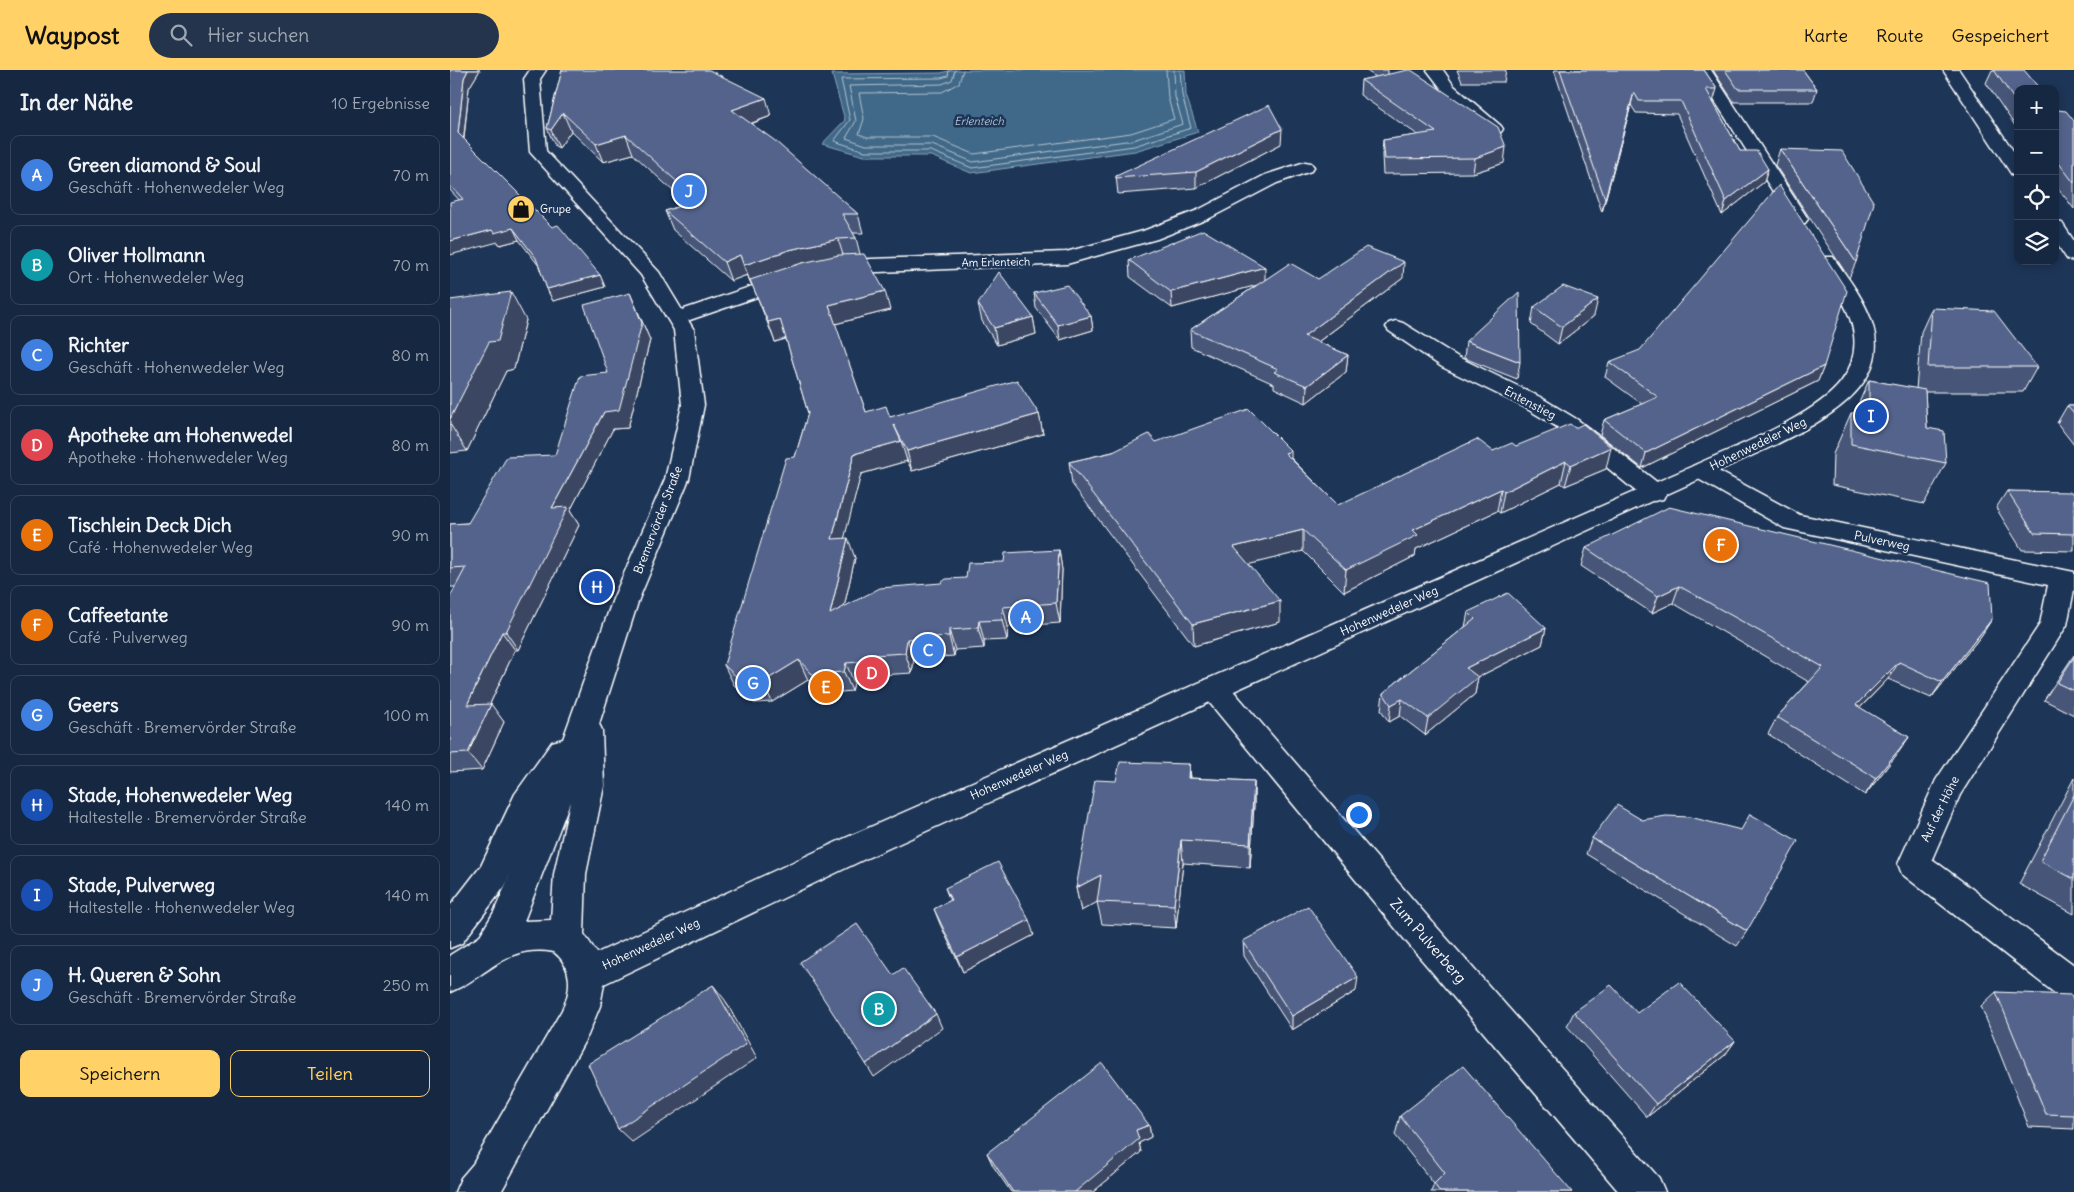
<!DOCTYPE html>
<html lang="de">
<meta charset="utf-8">
<style>
:root{--surface:#162841;--page:#23344c;--text:#f1f3f6;--muted:#9ea6b1;--line:#35445a;--accent:#ffd166}
body{margin:0;font-family:Delius,sans-serif;background:var(--page);color:var(--text)}
.controls{position:absolute;right:15px;top:15px;display:grid;overflow:hidden;border-radius:10px;box-shadow:0 2px 8px #0003}
.controls button{width:45px;height:45px;display:grid;place-items:center;padding:0;border:0;border-bottom:1px solid var(--line);background:var(--surface);color:var(--text);font:25px sans-serif}
.you{position:absolute;left:908px;top:744px;width:18px;height:18px;margin:-12px;border:4px solid #fff;border-radius:50%;background:#1a73e8;box-shadow:0 0 0 8px #1a73e833}
.badge{display:grid;place-items:center;width:32px;height:32px;border-radius:50%;background:var(--accent);color:#fff;font-size:16px;font-weight:700}
.pin{position:absolute;translate:-50% -50%;border:2px solid #fff;box-shadow:0 1px 5px #0006}
.list{margin:0;padding:0;list-style:none}
h2{display:flex;justify-content:space-between;align-items:center;height:65px;margin:0;padding:0 20px;font-size:21px}
h2 small{font-size:16px;font-weight:400;color:var(--muted)}
.list li{display:grid;grid-template-columns:32px 1fr auto;gap:15px;align-items:center;box-sizing:border-box;height:80px;margin:0 10px 10px;padding:0 10px;border:1px solid var(--line);border-radius:10px}
.list b{display:block;font-size:19px;white-space:nowrap}
.list p{margin:0;font-size:16px;white-space:nowrap;color:var(--muted)}
.list em{font-size:16px;font-style:normal;color:var(--muted)}
.actions{display:flex;gap:10px;padding:15px 20px}
.actions a{flex:1;padding:11px 0;border:1px solid var(--accent);border-radius:10px;text-align:center;font-size:18px;color:var(--accent)}
.actions .main{background:var(--accent);color:#111}
.icon{flex:none;width:28px;height:28px;fill:none;stroke:currentColor;stroke-width:2;stroke-linecap:round;stroke-linejoin:round}
.map{position:relative;flex:none;width:1624px;height:1122px;overflow:hidden}
header{display:flex;align-items:center;gap:30px;box-sizing:border-box;height:70px;padding:0 25px;background:var(--accent);color:#111}
header strong{font-size:24px}
nav{display:flex;gap:28px;margin-inline-start:auto;font-size:18px}
.search{width:350px;height:45px;background:var(--page);display:flex;align-items:center;gap:12px;box-sizing:border-box;padding:0 18px;border-radius:28px;color:var(--muted);font-size:19px}
main{display:flex}
aside{flex:1;background:var(--surface)}
.map>svg:first-child{display:block}
.water{fill:#416888;stroke:#8da4b8}
.lines{fill:none;stroke-linecap:round;stroke-linejoin:round}
.shore{stroke:#b3c3cf;stroke-width:1}
.street-casing{stroke:#fff;stroke-width:3}
.secondary-casing{stroke:#fff;stroke-width:3}
.street{fill:#1d3557;fill-rule:evenodd}
.secondary{fill:#1d3557;fill-rule:evenodd}
.wall{fill:#475678;stroke:#fff}
.shaded-wall{fill:#3a4662;stroke:#fff}
.building{fill:#53648c;stroke:#fff}
.labels{text-anchor:middle;stroke-width:5;stroke-linejoin:round;paint-order:stroke}
.far-water-label{font-size:11px;font-style:italic;fill:#b3c3cf;stroke:#1d3557}
.far-poi-label{font-size:11px;fill:#fff;stroke:#1d3557;text-anchor:start}
.far-street-label{font-size:11px;fill:#fff;stroke:#1d3557}
.street-label{font-size:12px;fill:#fff;stroke:#1d3557}
.near-street-label{font-size:15px;fill:#fff;stroke:#1d3557}
</style>
<header>
<strong>Waypost</strong>
<div class="search"><svg class="icon" aria-label="search" viewBox="0 0 24 24"><circle cx="10" cy="10" r="6"/><path d="M15 15l6 6"/></svg>Hier suchen</div>
<nav><a>Karte</a><a>Route</a><a>Gespeichert</a></nav>
</header>
<main>
<aside>
<h2>In der Nähe<small>10 Ergebnisse</small></h2>
<ul class="list">
<li><span class="badge" style="background:#3f7fe0">A</span><div><b>Green diamond &amp; Soul</b><p>Geschäft · Hohenwedeler Weg</p></div><em>70 m</em></li>
<li><span class="badge" style="background:#0f9aa8">B</span><div><b>Oliver Hollmann</b><p>Ort · Hohenwedeler Weg</p></div><em>70 m</em></li>
<li><span class="badge" style="background:#3f7fe0">C</span><div><b>Richter</b><p>Geschäft · Hohenwedeler Weg</p></div><em>80 m</em></li>
<li><span class="badge" style="background:#e0444e">D</span><div><b>Apotheke am Hohenwedel</b><p>Apotheke · Hohenwedeler Weg</p></div><em>80 m</em></li>
<li><span class="badge" style="background:#e8710a">E</span><div><b>Tischlein Deck Dich</b><p>Café · Hohenwedeler Weg</p></div><em>90 m</em></li>
<li><span class="badge" style="background:#e8710a">F</span><div><b>Caffeetante</b><p>Café · Pulverweg</p></div><em>90 m</em></li>
<li><span class="badge" style="background:#3f7fe0">G</span><div><b>Geers</b><p>Geschäft · Bremervörder Straße</p></div><em>100 m</em></li>
<li><span class="badge" style="background:#1a4fb4">H</span><div><b>Stade, Hohenwedeler Weg</b><p>Haltestelle · Bremervörder Straße</p></div><em>140 m</em></li>
<li><span class="badge" style="background:#1a4fb4">I</span><div><b>Stade, Pulverweg</b><p>Haltestelle · Hohenwedeler Weg</p></div><em>140 m</em></li>
<li><span class="badge" style="background:#3f7fe0">J</span><div><b>H. Queren &amp; Sohn</b><p>Geschäft · Bremervörder Straße</p></div><em>250 m</em></li>
</ul>
<div class="actions"><a class="main">Speichern</a><a>Teilen</a></div>
</aside>
<div class="map">
<svg width="1624" height="1122" viewBox="0 0 1624 1122">
<rect width="100%" height="100%" fill="#1d3557"/>
<filter id="ink" filterUnits="userSpaceOnUse"><feTurbulence type="fractalNoise" baseFrequency=".02" numOctaves="2"/><feDisplacementMap in="SourceGraphic" scale="10" xChannelSelector="R" yChannelSelector="G"/><feConvolveMatrix kernelMatrix="1 2 1 2 8 2 1 2 1" color-interpolation-filters="sRGB"/></filter>
<g filter="url(#ink)">
<polygon class="water" points="502,0 735,0 736,25 748,62 685,81 521,103 481,86 414,86 372,74 395,50 382,4 491,3"/>
<g class="lines">
<g class="shore">
<polyline points="499,0 498,6 491,8 391,9 400,50 384,71 415,81 481,81 522,98 684,76 741,58 732,25 730,0"/>
<polyline points="505,0 502,10 492,14 399,16 406,51 396,68 416,75 482,75 523,92 683,70 733,54 725,27 724,0"/>
<polyline points="513,0 509,13 492,22 409,23 414,49 409,64 417,67 483,67 524,84 681,63 724,49 718,28 716,0"/>
</g>
<g class="street-casing">
<g id="street">
<polygon points="977,0 993,0 1004,16 1051,56 1053,59 1051,62 1039,62 994,22"/>
<polygon points="1493,0 1509,0 1568,88 1568,106 1562,105"/>
<polygon points="855,92 861,93 864,97 861,101 827,113 760,148 707,169 617,194 382,204 375,202 372,198 375,194 394,190 616,182 693,161 748,140 815,105"/>
<polygon points="1605,152 1612,153 1624,171 1624,191 1617,189 1605,171"/>
<polygon points="341,203 348,205 351,209 348,213 234,252 227,254 220,252 217,248 220,244"/>
<polygon points="946,251 953,253 1008,287 1090,327 1128,350 1213,417 1216,423 1213,429 1204,431 1195,429 1112,360 1074,337 992,297 939,261 936,257 939,253"/>
<polygon points="1251,393 1259,396 1350,445 1624,502 1624,520 1617,555 1510,725 1482,789 1624,895 1624,933 1611,928 1452,804 1448,794 1486,710 1590,554 1598,515 1334,458 1243,406 1239,401 1243,396"/>
<polygon points="764,607 774,610 984,854 1209,1108 1215,1122 1169,1122 960,876 754,626 750,618 754,610"/>
</g>
</g>
<g class="secondary-casing">
<g id="secondary">
<path d="M 80,0 L 96,0 L 90,9 L 96,81 L 209,202 L 244,260 L 254,335 L 239,409 L 189,529 L 149,654 L 152,660 L 154,716 L 136,804 L 134,864 L 147,883 L 393,769 L 1243,396 C 1284,377 1364,347 1391,312 C 1401,299 1406,282 1404,265 C 1401,238 1381,213 1366,191 L 1369,187 L 1383,187 C 1398,208 1416,231 1423,256 C 1441,318 1369,353 1325,375 L 415,789 L 154,914 L 150,936 L 138,965 L 51,1122 L 5,1122 L 11,1108 L 23,1094 L 112,940 C 122,920 123,897 104,882 C 54,873 39,907 0,922 L 0,885 L 29,867 L 44,842 L 60,805 L 55,816 L 12,873 L 0,878 L 0,836 L 31,796 L 65,724 L 102,672 L 113,669 L 163,529 L 215,409 L 232,335 L 224,260 L 191,205 L 80,82 L 74,9 ZM 120,732 L 104,804 L 101,850 L 74,851 Z"/>
<polygon points="1245,0 1261,0 1358,149 1355,153 1343,153"/>
</g>
</g>
<use href="#street" class="street"/>
<use href="#secondary" class="secondary"/>
</g>
<g class="wall">
<polygon points="0,0 30,0 19,18 14,69 150,205 155,217 103,231 97,219 89,196 69,170 50,175 48,172 0,120"/>
<polygon points="112,0 321,46 301,54 408,144 413,163 403,163 406,168 410,184 440,240 385,254 416,342 440,347 589,344 593,364 462,401 456,388 457,391 411,404 394,468 405,488 394,537 516,508 554,492 609,480 612,500 610,553 558,557 557,570 534,571 534,578 505,580 504,586 464,589 462,603 430,605 429,611 404,613 402,621 371,624 358,610 322,632 304,633 284,615 274,595 345,387 358,343 336,269 325,272 302,214 301,214 297,205 281,211 223,160 215,141 237,134 183,84 153,92 121,61 109,78 105,76 97,58"/>
<polygon points="915,0 938,0 938,4 1054,93 1023,103 933,104 932,85 933,70 968,65 910,25 911,10 926,7"/>
<polygon points="1007,0 1056,0 1054,12 1012,12"/>
<polygon points="1104,0 1254,0 1267,19 1263,32 1290,81 1318,99 1314,112 1272,145 1227,44 1186,43 1181,35 1152,142"/>
<polygon points="1263,0 1353,0 1367,19 1363,32 1284,32"/>
<polygon points="1542,0 1574,0 1568,19 1568,60 1536,13"/>
<polygon points="1605,37 1608,40 1624,51 1624,139 1605,114"/>
<polygon points="831,74 746,118 668,124 666,106"/>
<polygon points="1330,79 1406,192 1399,208 1325,95"/>
<polygon points="679,190 815,210 953,208 868,272 898,285 896,302 856,333 824,318 824,314 741,277 740,260 807,215 722,238 680,207"/>
<polygon points="180,223 200,270 178,358 163,359 120,441 129,455 68,580 65,580 40,634 54,652 32,700 0,702 0,527 6,517 0,517 0,454 18,453 105,385 158,303"/>
<polygon points="584,223 641,246 643,260 610,270 586,238"/>
<polygon points="0,230 76,250 64,299 56,301 17,381 0,383"/>
<polygon points="528,234 583,247 586,264 547,275 532,251"/>
<polygon points="1084,237 1144,246 1108,274 1081,254"/>
<polygon points="1482,238 1587,297 1573,322 1475,322 1477,358 1496,393 1474,434 1382,415 1383,384 1401,343 1404,344 1419,310 1466,319 1471,262"/>
<polygon points="1016,271 1070,292 1067,309 1014,288"/>
<polygon points="1159,292 1374,296 1368,311 1192,398 1150,365 1154,350 1192,334 1155,307"/>
<polygon points="1617,336 1624,336 1624,375 1607,353"/>
<polygon points="706,372 841,388 888,435 1043,381 1066,376 1156,399 1115,416 1111,413 1050,443 1047,441 966,479 965,486 894,522 853,481 799,494 830,552 744,576 622,414 619,392"/>
<polygon points="1557,421 1624,425 1624,481 1572,480 1546,438"/>
<polygon points="1136,478 1542,549 1531,566 1481,628 1438,609 1410,638 1459,667 1448,683 1415,725 1318,664 1327,647 1359,612 1223,533 1202,543 1131,496"/>
<polygon points="1018,542 1096,558 1092,575 1028,607 1025,624 975,665 950,646 939,652 931,640 933,623 1015,557"/>
<polygon points="1624,585 1624,645 1594,630"/>
<polygon points="739,694 740,708 804,711 804,735 800,798 733,793 726,858 652,854 647,832 631,841 626,818 666,711"/>
<polygon points="1624,708 1624,844 1569,814"/>
<polygon points="1142,768 1297,861 1287,876 1136,784"/>
<polygon points="495,818 584,865 513,902 490,854 484,839 500,831"/>
<polygon points="793,871 906,921 842,960 794,886"/>
<polygon points="1546,922 1624,933 1624,1059 1579,1057 1531,936"/>
<polygon points="1124,942 1187,943 1285,971 1275,985 1197,1047 1117,956"/>
<polygon points="950,1046 1122,1122 981,1122 984,1114 945,1065"/>
<polygon points="699,1055 701,1067 689,1073 691,1082 643,1122 561,1122 543,1096 537,1083"/>
</g>
<g class="shaded-wall">
<polygon points="18,0 30,0 19,18 13,74 8,63 14,8"/>
<polygon points="1184,22 1181,35 1152,142 1155,129"/>
<polygon points="316,28 321,46 288,58 282,40"/>
<polygon points="113,43 121,61 109,78 101,60"/>
<polygon points="832,59 831,74 746,118 746,102"/>
<polygon points="176,65 183,84 153,92 146,74"/>
<polygon points="1056,77 1054,93 1023,103 1025,88"/>
<polygon points="1318,99 1314,112 1272,145 1276,131"/>
<polygon points="63,158 69,170 50,175 48,172 0,185 0,171 42,160"/>
<polygon points="388,169 394,188 346,199 301,214 294,195 339,180"/>
<polygon points="290,185 297,205 281,211 274,192"/>
<polygon points="954,192 953,208 853,283 854,266"/>
<polygon points="815,197 815,213 722,238 721,222"/>
<polygon points="150,205 155,217 103,231 97,219"/>
<polygon points="435,221 440,240 385,254 379,235"/>
<polygon points="61,222 76,250 64,299 56,301 17,381 0,354 0,349"/>
<polygon points="180,223 200,270 178,358 163,359 120,441 129,455 68,580 56,562 102,438 154,342"/>
<polygon points="1148,229 1144,246 1108,274 1112,257"/>
<polygon points="641,246 643,260 610,270 608,255"/>
<polygon points="583,247 586,264 547,275 544,258"/>
<polygon points="330,249 337,268 325,272 318,252"/>
<polygon points="898,285 896,302 856,333 857,316"/>
<polygon points="1374,296 1368,311 1192,398 1196,383"/>
<polygon points="589,344 593,364 462,401 457,381"/>
<polygon points="451,371 457,391 411,404 389,489 382,469 404,384"/>
<polygon points="1161,377 1156,399 1115,416 1121,395"/>
<polygon points="841,381 841,402 835,383"/>
<polygon points="1116,391 1111,413 1050,443 1054,422"/>
<polygon points="1051,419 1047,441 966,479 965,486 894,522 896,500 963,460"/>
<polygon points="853,460 853,481 785,498 784,477"/>
<polygon points="398,468 405,488 388,564 380,544"/>
<polygon points="609,480 612,500 610,553 606,533"/>
<polygon points="1229,516 1223,533 1202,543 1208,526"/>
<polygon points="830,531 830,552 744,576 743,554"/>
<polygon points="553,537 558,557 557,570 552,550"/>
<polygon points="1542,549 1531,566 1481,628 1492,612"/>
<polygon points="529,551 534,571 534,578 528,558"/>
<polygon points="1096,558 1092,575 1028,607 1025,624 975,665 978,648 1016,598"/>
<polygon points="499,560 505,580 504,586 499,566"/>
<polygon points="52,562 65,580 31,653 17,635"/>
<polygon points="457,569 464,589 462,603 455,583"/>
<polygon points="423,585 430,605 429,611 422,591"/>
<polygon points="349,590 358,610 322,632 313,612"/>
<polygon points="1449,592 1438,609 1396,652 1406,635"/>
<polygon points="396,593 404,613 402,621 394,602"/>
<polygon points="952,629 950,646 939,652 941,635"/>
<polygon points="41,634 54,652 32,700 18,683"/>
<polygon points="1459,667 1448,683 1415,725 1426,708"/>
<polygon points="739,694 740,718 738,708"/>
<polygon points="804,711 804,735 800,798 800,774"/>
<polygon points="731,770 733,793 726,858 724,835"/>
<polygon points="651,805 655,828 631,841 626,818"/>
<polygon points="579,850 584,865 513,902 507,887"/>
<polygon points="908,907 906,921 842,960 842,946"/>
<polygon points="263,915 275,930 307,988 182,1072 168,1059"/>
<polygon points="486,944 492,958 424,1007 416,994"/>
<polygon points="1285,971 1275,985 1197,1047 1206,1034"/>
<polygon points="699,1055 701,1067 689,1073 691,1082 643,1122 625,1122 686,1060"/>
</g>
<g class="building">
<polygon points="0,0 18,0 14,8 8,63 102,157 108,155 150,205 97,219 86,188 63,158 44,163 42,160 0,171 0,132 13,129 0,115"/>
<polygon points="112,0 259,0 316,28 282,40 324,70 408,144 392,144 406,168 388,169 339,180 294,195 290,185 274,192 215,141 247,130 176,65 146,74 113,43 101,60 97,58"/>
<polygon points="958,0 961,0 1048,57 1056,77 1025,88 935,89 933,70 986,62 911,10"/>
<polygon points="1110,0 1254,0 1267,19 1256,19 1290,81 1307,81 1318,99 1276,131 1231,31 1189,31 1184,22 1155,129"/>
<polygon points="1275,0 1353,0 1367,19 1288,19"/>
<polygon points="1544,0 1574,0 1590,19 1568,19 1568,35"/>
<polygon points="819,35 832,59 746,102 666,108 666,106"/>
<polygon points="1605,37 1608,40 1616,41 1624,51 1624,113 1605,88"/>
<polygon points="1330,79 1392,81 1424,133 1406,192"/>
<polygon points="1329,115 1397,221 1374,296 1196,383 1154,350 1208,327 1159,292 1190,280"/>
<polygon points="753,160 815,197 721,222 679,190"/>
<polygon points="916,177 954,192 854,266 898,285 857,316 824,302 828,299 740,260 840,193 868,209"/>
<polygon points="414,184 435,221 379,235 416,342 436,336 440,347 567,310 589,344 457,381 444,355 451,371 404,384 382,469 398,468 380,544 430,518 491,513 496,509 516,508 518,493 554,492 555,483 609,480 606,533 553,537 552,550 529,551 528,558 499,560 499,566 457,569 455,583 423,585 422,591 396,593 394,602 362,604 349,590 313,612 294,614 274,595 336,388 345,387 358,343 330,249 318,252 300,210 352,193 389,185"/>
<polygon points="549,202 583,247 544,258 528,234"/>
<polygon points="617,215 641,246 608,255 584,223"/>
<polygon points="1113,216 1148,229 1112,257 1084,237"/>
<polygon points="61,222 48,271 39,272 0,349 0,230"/>
<polygon points="1069,222 1070,292 1016,271"/>
<polygon points="180,223 192,253 169,340 154,342 102,438 118,437 56,562 52,562 17,635 41,634 18,683 0,684 0,527 16,497 0,498 0,454 18,453 57,387 105,385 130,306 158,303 134,235"/>
<polygon points="1482,238 1544,241 1587,297 1478,297"/>
<polygon points="1419,310 1475,320 1477,358 1494,361 1496,393 1401,374 1401,343 1419,344"/>
<polygon points="1617,336 1624,336 1624,344"/>
<polygon points="799,339 841,381 835,383 888,435 1027,369 1043,381 1062,373 1066,376 1120,354 1125,358 1133,354 1161,377 1121,395 1116,391 1054,422 1051,419 963,460 968,465 896,500 853,460 784,477 830,531 743,554 619,392 663,382 699,364 706,372"/>
<polygon points="1557,421 1622,422 1624,425 1624,464 1584,463"/>
<polygon points="1219,437 1540,513 1542,549 1492,612 1449,592 1406,635 1459,667 1426,708 1327,647 1373,597 1229,516 1208,526 1136,478"/>
<polygon points="1058,523 1096,558 1016,598 1028,607 978,648 952,629 941,635 933,623 1025,549 1018,542"/>
<polygon points="1624,587 1624,621 1607,613"/>
<polygon points="670,692 739,694 738,708 804,711 800,774 731,770 724,835 647,832 651,805 626,818 645,710 666,711"/>
<polygon points="1624,725 1624,809 1590,791"/>
<polygon points="1167,735 1192,750 1216,746 1240,747 1291,760 1300,744 1348,771 1297,861 1142,768"/>
<polygon points="548,792 579,850 507,887 484,839 501,830 495,818"/>
<polygon points="858,836 908,907 842,946 793,871"/>
<polygon points="407,854 443,905 453,898 486,944 416,994 350,892"/>
<polygon points="1229,912 1285,971 1206,1034 1124,942 1161,915 1187,943"/>
<polygon points="263,915 296,974 168,1059 138,994"/>
<polygon points="1546,922 1621,925 1624,933 1624,1045 1596,1044"/>
<polygon points="652,993 699,1055 686,1060 689,1069 625,1122 563,1122 537,1083"/>
<polygon points="1013,996 1122,1122 990,1122 984,1114 995,1103 950,1046"/>
</g>
</g>
<defs>
<g id="shop-disc" transform="scale(1.4375)"><circle r="9.5" fill="#ffd166" stroke="#1d3557"/><path d="M-5-2.5h2.3a2.7 3.5 0 0 1 5.4 0H5L5.5 6h-11ZM-1.5-2.5h3a1.5 2.3 0 0 0-3 0Z" fill="#111"/></g>
</defs>
<g fill-rule="evenodd">
<use href="#shop-disc" x="71" y="139"/>
</g>
<g class="labels">
<g class="far-water-label">
<text x="529" y="55">Erlenteich</text>
</g>
<g class="far-poi-label">
<text x="90" y="143">Grupe</text>
</g>
<g class="far-street-label">
<text transform="translate(546 192) rotate(-1)" y="4">Am Erlenteich</text>
</g>
<g class="street-label">
<text transform="translate(1080 333) rotate(28)" y="4">Entenstieg</text>
<text transform="translate(1308 374) rotate(-26)" y="4">Hohenwedeler Weg</text>
<text transform="translate(208 450) rotate(-69)" y="4">Bremervörder Straße</text>
<text transform="translate(1432 471) rotate(12)" y="4">Pulverweg</text>
<text transform="translate(939 541) rotate(-24)" y="4">Hohenwedeler Weg</text>
<text transform="translate(569 705) rotate(-24)" y="4">Hohenwedeler Weg</text>
<text transform="translate(1490 739) rotate(-64)" y="4">Auf der Höhe</text>
<text transform="translate(201 874) rotate(-25)" y="4">Hohenwedeler Weg</text>
</g>
<g class="near-street-label">
<text transform="translate(978 871) rotate(49)" y="5">Zum Pulverberg</text>
</g>
</g>
</svg>
<div class="controls">
<button>+</button>
<button>−</button>
<button><svg class="icon" aria-label="locate" viewBox="0 0 24 24"><circle cx="12" cy="12" r="6"/><path d="M12 2v4M12 18v4M2 12h4M18 12h4"/></svg></button>
<button><svg class="icon" aria-label="layers" viewBox="0 0 24 24"><path d="M12 4l9 5-9 5-9-5zM3 14l9 5 9-5"/></svg></button>
</div>
<div class="you"></div>
<div class="pin badge" style="left:576px;top:547px;background:#3f7fe0">A</div>
<div class="pin badge" style="left:429px;top:939px;background:#0f9aa8">B</div>
<div class="pin badge" style="left:478px;top:580px;background:#3f7fe0">C</div>
<div class="pin badge" style="left:422px;top:603px;background:#e0444e">D</div>
<div class="pin badge" style="left:376px;top:617px;background:#e8710a">E</div>
<div class="pin badge" style="left:1271px;top:475px;background:#e8710a">F</div>
<div class="pin badge" style="left:303px;top:613px;background:#3f7fe0">G</div>
<div class="pin badge" style="left:147px;top:517px;background:#1a4fb4">H</div>
<div class="pin badge" style="left:1421px;top:346px;background:#1a4fb4">I</div>
<div class="pin badge" style="left:239px;top:121px;background:#3f7fe0">J</div>
</div>
</main>
